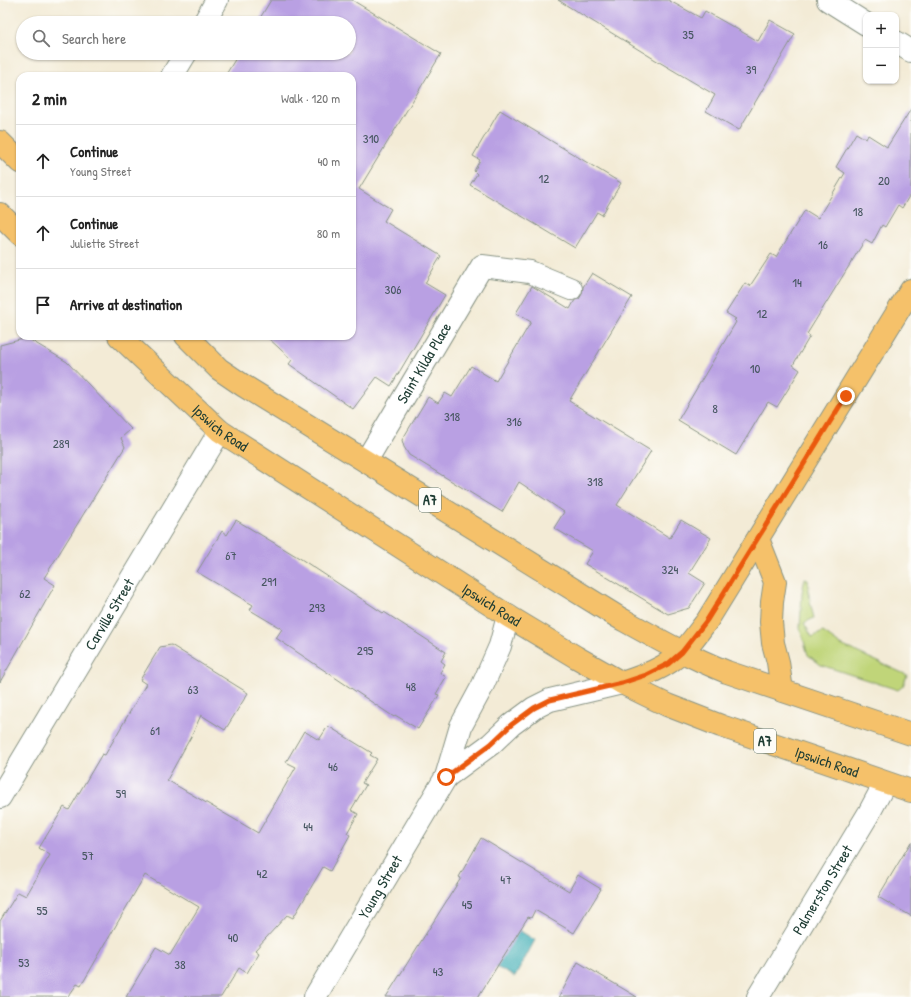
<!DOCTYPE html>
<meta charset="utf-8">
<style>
:root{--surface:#fff;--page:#f6f6f6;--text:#222;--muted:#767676;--line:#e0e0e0}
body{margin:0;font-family:"Patrick Hand",sans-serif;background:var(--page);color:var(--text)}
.controls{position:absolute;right:12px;top:12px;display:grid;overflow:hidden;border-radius:8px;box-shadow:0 1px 3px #0004}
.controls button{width:36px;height:36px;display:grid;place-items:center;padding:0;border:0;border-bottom:1px solid var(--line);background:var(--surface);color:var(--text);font:20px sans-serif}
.stop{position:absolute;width:12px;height:12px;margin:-9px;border:3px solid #ea580c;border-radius:50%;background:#fff}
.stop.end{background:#ea580c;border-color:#fff;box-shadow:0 1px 4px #0008}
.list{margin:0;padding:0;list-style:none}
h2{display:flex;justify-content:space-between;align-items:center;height:52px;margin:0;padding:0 16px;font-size:17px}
h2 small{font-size:13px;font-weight:400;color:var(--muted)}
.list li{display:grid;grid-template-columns:26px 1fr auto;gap:12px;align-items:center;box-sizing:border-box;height:72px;padding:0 16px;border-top:1px solid var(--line)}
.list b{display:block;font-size:15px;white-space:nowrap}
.list p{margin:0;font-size:13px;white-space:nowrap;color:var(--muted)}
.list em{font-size:13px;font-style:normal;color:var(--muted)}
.icon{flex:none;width:22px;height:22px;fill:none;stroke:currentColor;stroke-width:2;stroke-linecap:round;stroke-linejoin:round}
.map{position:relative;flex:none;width:911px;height:997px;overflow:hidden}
.search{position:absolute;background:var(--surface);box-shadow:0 1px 3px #0004;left:16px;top:16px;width:340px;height:44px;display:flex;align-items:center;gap:10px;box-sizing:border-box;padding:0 14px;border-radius:22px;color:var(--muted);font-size:15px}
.panel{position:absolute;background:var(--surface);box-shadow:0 1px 3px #0004;left:16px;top:72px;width:340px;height:268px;border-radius:12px}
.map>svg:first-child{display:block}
.green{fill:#c0d579;stroke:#708956}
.water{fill:#3cadb6;stroke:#2e7575}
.building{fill:#b9a0e3}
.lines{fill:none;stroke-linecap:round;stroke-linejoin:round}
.minor-casing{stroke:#899485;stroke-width:24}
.major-casing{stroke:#899485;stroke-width:24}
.highway-casing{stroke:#899485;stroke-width:24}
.minor{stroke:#fff;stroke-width:22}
.major{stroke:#f5c16b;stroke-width:22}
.highway{stroke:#f5c16b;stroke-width:22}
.route{stroke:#ea580c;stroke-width:5}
.labels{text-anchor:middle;stroke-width:3.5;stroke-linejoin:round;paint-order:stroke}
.number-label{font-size:13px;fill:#465660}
.shield{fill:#fdfcf7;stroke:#62766e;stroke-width:1}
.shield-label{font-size:14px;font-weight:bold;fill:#1f3d34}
.street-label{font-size:15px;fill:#1f3d34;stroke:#fdfcf7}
</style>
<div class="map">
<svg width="911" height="997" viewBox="0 0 911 997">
<rect width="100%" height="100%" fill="#fdfcf7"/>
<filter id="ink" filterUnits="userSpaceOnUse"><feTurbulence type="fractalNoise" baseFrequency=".025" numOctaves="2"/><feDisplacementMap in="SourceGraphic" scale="8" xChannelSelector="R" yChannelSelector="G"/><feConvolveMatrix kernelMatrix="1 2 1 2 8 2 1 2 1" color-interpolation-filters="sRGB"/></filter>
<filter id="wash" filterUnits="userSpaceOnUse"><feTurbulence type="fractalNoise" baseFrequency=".012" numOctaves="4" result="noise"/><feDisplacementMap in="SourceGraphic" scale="16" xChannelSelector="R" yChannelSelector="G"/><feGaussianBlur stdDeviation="0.9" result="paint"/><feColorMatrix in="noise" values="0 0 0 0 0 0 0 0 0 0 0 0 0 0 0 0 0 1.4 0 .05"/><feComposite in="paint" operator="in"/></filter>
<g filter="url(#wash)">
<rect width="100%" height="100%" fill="#f3ebd6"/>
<polygon class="green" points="805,578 808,579 810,602 814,618 804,623 812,637 823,632 841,645 907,675 903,686 898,690 821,665 808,655 800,628 802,592"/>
<polygon class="water" points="517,929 535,940 515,977 496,967"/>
<g id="blocks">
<g class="building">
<polygon points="271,0 352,0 441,54 359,189 391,209 384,221 441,256 425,283 445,295 391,386 377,377 353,409 289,364 292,360 266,336 352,336 352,76 225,76 239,53 349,53 349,23 257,23"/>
<polygon points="558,0 668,0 701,18 705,11 758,41 770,20 795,34 739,130 706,111 715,95 654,59"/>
<polygon points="911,109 911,193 902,208 898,205 885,227 882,225 872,244 865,240 807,334 810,336 793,365 800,370 777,407 768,402 736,455 678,420 736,322 734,320 736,319 726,313 745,283 750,286 771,254 776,257 805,210 818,218 845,173 836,167 856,133 866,139 868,135 887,147"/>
<polygon points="500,110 621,183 602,215 597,212 575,248 470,185 477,174 474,171 480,160 473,156"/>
<polygon points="592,273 632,297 569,401 651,451 617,505 670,538 681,520 711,538 689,573 705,583 689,608 668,614 585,564 593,551 554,528 564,512 519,482 502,512 409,455 404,447 402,440 428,397 438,403 445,393 452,397 471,366 496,381 531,322 516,313 532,286 570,309 575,300 579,299 582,294 583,287"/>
<polygon points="27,338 67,362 131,429 121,438 125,447 44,578 55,585 0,682 0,345"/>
<polygon points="236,520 301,559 383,613 384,612 446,652 441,661 445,664 440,673 446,677 436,694 439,695 418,729 395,715 394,717 276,638 282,629 250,610 253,605 197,572 222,531 227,535"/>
<polygon points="171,645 248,693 225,730 201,715 193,733 167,780 258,833 296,767 286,762 304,731 319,740 328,726 372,753 370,755 377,759 362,783 366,785 351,810 358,814 347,833 350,835 330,871 323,867 293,918 287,915 255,950 259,953 247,973 239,968 221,997 126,997 156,947 170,955 199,907 145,875 81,986 77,984 68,997 0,997 0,921 18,892 26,896 50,855 39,848 64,807 69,810 102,754 105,755 146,684 140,680 160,647"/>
<polygon points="481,838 569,891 578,875 601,889 574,933 535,910 531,918 528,917 478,997 386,997 461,878 459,877"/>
<polygon points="911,842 911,916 878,897"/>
<polygon points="578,962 637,997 559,997"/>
</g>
</g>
</g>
<g filter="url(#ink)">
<use href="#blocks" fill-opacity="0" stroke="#899485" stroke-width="1"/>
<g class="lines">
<g class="minor-casing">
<g id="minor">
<polyline points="828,0 866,24"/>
<polyline points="204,23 217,0"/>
<polyline points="896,42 911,51"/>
<polyline points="172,76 186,53"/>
<path id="s1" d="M 366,461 L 482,266 L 530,272 L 571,289"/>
<polyline points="446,777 491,744 511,725 534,708 550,700 622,683"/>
<path id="s2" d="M 0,797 L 220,431"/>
<path id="s3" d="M 315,997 L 446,777 L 461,726 L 482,687 L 500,646 L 508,616"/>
<path id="s4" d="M 758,997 L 869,813 L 885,783"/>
</g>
</g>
<g class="major-casing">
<path id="major" d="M 622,683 C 643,676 666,668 682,652 C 691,643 699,631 707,621 L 911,290"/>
</g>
<g class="highway-casing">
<g id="highway">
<polyline points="0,142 20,162"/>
<polyline points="0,214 20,234"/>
<path id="s5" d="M 119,336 L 220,431 L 508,616 L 576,657 L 622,683 L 667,705 L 721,726 L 911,791"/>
<path d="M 186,336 L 219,369 L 244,386 L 618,617 C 654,637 689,657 727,672 L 911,734"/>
<polyline points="758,539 775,582 772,602 771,622 773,643 778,662 782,691"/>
</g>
</g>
<use href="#minor" class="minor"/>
<use href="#major" class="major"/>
<use href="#highway" class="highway"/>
</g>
</g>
<g class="lines" filter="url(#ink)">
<polyline class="route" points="446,777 491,744 511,725 534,708 550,700 622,683 646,675 668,664 682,652 707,620 846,396"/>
</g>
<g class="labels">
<g class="number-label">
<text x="688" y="39">35</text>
<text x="751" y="74">39</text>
<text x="371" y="143">310</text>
<text x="544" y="183">12</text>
<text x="884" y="185">20</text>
<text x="858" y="216">18</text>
<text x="823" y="249">16</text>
<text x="797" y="287">14</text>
<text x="393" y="294">306</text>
<text x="762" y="318">12</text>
<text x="755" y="373">10</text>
<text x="715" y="413">8</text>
<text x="452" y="421">318</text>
<text x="514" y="426">316</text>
<text x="61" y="448">289</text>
<text x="595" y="486">318</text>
<text x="231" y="560">67</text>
<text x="670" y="574">324</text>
<text x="269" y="586">291</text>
<text x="25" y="598">62</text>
<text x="317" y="612">293</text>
<text x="365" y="655">295</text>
<text x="411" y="691">48</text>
<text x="193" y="694">63</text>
<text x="155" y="735">61</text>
<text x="333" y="771">46</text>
<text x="121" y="798">59</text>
<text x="308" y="831">44</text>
<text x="88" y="860">57</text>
<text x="262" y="878">42</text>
<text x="506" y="884">47</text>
<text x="467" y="909">45</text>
<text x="42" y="915">55</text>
<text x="233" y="942">40</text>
<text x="24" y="967">53</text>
<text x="180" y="969">38</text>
<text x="438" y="976">43</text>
</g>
<g class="shield">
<rect x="419" y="488" width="22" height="24" rx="3"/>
<rect x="754" y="729" width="22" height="24" rx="3"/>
</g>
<g class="shield-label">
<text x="430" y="505">A7</text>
<text x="765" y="746">A7</text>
</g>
<g class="street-label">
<text dy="5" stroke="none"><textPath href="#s1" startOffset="114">Saint Kilda Place</textPath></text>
<text dy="5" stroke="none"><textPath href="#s5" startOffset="137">Ipswich Road</textPath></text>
<text dy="5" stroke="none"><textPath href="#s5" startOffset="461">Ipswich Road</textPath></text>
<text dy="5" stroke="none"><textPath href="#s2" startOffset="213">Carville Street</textPath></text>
<text dy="5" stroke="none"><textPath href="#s5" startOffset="833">Ipswich Road</textPath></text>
<text dy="5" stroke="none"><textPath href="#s3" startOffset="128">Young Street</textPath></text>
<text dy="5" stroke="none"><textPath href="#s4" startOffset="125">Palmerston Street</textPath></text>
</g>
</g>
</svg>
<div class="controls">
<button>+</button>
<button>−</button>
</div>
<div class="stop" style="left:446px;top:777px"></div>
<div class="stop end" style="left:846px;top:396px"></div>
<div class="search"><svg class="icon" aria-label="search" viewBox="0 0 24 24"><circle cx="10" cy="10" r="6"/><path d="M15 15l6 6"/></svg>Search here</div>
<section class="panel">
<h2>2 min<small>Walk · 120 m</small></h2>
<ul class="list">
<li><svg class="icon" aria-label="ahead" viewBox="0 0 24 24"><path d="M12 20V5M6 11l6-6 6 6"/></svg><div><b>Continue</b><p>Young Street</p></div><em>40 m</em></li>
<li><svg class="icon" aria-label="ahead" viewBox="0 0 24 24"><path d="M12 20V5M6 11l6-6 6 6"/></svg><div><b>Continue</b><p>Juliette Street</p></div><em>80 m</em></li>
<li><svg class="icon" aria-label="arrive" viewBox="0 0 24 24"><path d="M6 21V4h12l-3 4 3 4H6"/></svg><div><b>Arrive at destination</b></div></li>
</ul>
</section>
</div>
